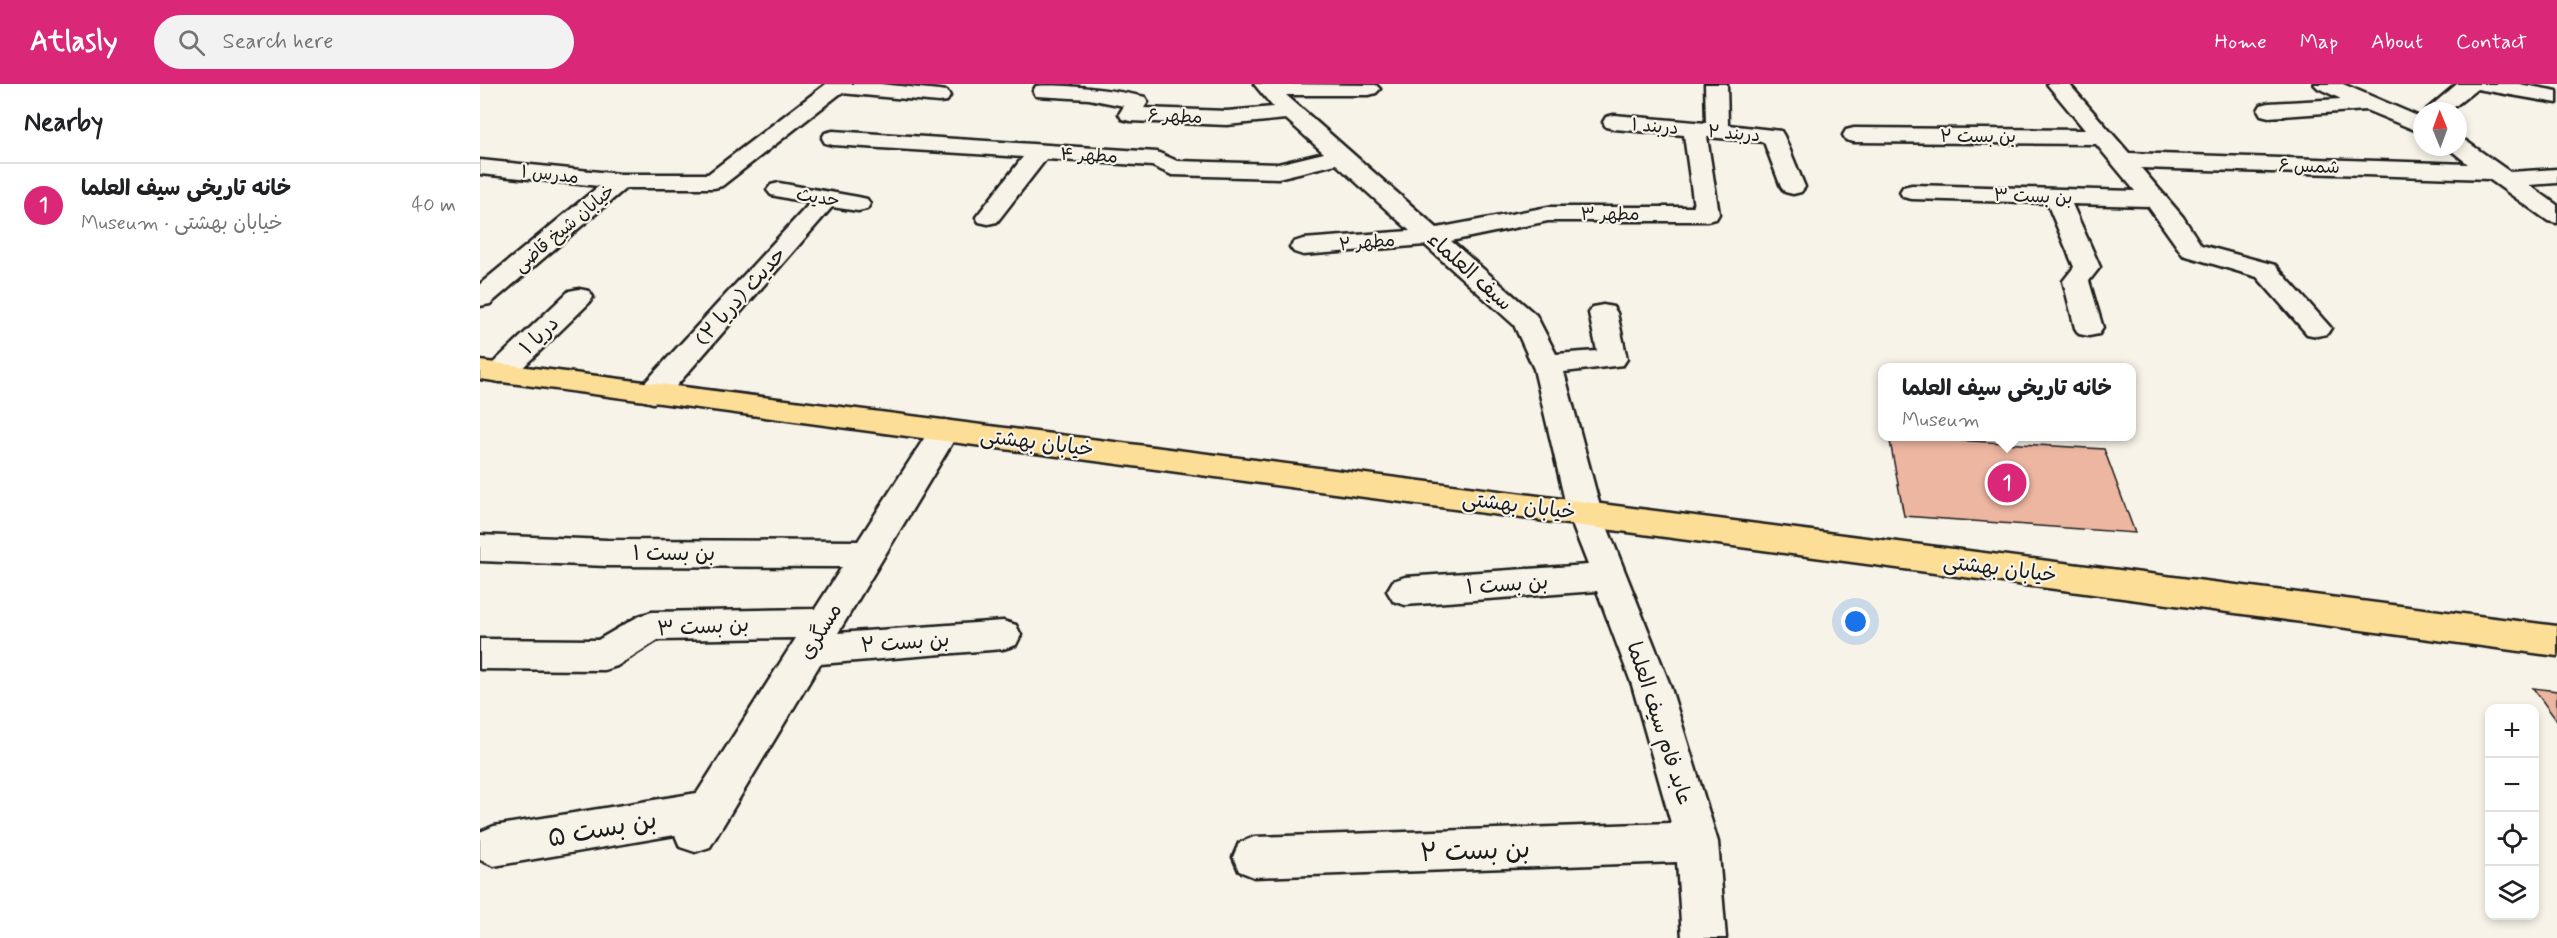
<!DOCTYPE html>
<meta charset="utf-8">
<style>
:root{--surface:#fff;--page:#f2f2f2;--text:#202124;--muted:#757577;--line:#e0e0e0;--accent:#db2777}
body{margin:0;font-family:Mynerve,"Playpen Sans Arabic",sans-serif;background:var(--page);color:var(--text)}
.controls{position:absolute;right:18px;bottom:18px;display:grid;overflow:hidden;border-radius:12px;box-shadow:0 3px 9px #0003}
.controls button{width:54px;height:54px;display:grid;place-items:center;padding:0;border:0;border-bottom:2px solid var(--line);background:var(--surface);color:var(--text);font:30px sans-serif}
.compass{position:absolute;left:1933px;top:18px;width:54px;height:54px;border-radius:50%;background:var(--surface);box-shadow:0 3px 9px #0003;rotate:359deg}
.you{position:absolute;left:1376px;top:538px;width:21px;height:21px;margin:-15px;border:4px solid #fff;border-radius:50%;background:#1a73e8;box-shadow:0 0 0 9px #1a73e833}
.badge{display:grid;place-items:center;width:39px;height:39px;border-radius:50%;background:var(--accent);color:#fff;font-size:20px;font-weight:700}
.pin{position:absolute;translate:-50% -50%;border:3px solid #fff;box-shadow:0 2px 6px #0006}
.popup{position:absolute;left:1398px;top:279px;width:258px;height:78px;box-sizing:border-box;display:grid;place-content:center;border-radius:12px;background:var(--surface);filter:drop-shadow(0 2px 4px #0005);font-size:20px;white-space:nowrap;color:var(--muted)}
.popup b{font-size:22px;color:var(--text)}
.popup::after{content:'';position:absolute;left:50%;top:100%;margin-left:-12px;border:12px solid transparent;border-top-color:var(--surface)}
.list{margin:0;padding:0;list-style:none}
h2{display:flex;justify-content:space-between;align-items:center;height:78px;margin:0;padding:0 24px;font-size:26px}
h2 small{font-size:20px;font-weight:400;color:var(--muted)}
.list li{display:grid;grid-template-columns:39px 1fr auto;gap:18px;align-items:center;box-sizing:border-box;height:84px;padding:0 24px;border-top:2px solid var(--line)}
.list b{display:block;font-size:22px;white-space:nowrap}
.list p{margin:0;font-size:20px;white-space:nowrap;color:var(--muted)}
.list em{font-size:20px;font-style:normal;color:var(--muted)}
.icon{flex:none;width:33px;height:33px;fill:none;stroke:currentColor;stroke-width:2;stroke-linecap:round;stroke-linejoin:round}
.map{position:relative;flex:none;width:2077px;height:854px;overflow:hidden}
header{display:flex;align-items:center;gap:36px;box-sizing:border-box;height:84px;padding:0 30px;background:var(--accent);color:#fff}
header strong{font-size:28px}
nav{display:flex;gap:33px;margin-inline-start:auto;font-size:21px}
.search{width:420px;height:54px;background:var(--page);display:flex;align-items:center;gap:15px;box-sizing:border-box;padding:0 21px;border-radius:33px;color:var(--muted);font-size:22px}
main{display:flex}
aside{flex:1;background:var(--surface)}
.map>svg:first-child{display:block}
.building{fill:#edb6a1;stroke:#1c1c1c;stroke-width:1.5}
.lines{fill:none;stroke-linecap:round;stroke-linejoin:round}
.minor-casing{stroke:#1c1c1c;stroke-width:5}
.major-casing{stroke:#1c1c1c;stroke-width:5}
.minor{fill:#f7f3e8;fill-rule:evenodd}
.major{fill:#fdde96;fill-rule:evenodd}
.labels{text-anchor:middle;stroke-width:4.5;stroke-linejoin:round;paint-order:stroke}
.far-street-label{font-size:18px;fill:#1c1c1c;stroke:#f7f3e8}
.street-label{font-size:21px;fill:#1c1c1c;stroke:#f7f3e8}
.near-street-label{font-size:26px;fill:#1c1c1c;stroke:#f7f3e8}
</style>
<header>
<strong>Atlasly</strong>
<div class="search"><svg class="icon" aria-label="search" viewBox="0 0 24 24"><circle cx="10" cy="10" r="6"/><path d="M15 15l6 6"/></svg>Search here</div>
<nav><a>Home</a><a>Map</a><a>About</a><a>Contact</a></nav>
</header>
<main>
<aside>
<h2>Nearby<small></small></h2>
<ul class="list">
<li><span class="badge">1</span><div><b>خانه تاریخی سیف العلما</b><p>Museum · خیابان بهشتی</p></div><em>40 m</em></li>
</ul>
</aside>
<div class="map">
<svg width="2077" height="854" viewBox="0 0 2077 854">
<rect width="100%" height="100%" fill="#f7f3e8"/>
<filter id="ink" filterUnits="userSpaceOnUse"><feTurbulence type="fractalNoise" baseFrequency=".0167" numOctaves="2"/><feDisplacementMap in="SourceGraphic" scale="12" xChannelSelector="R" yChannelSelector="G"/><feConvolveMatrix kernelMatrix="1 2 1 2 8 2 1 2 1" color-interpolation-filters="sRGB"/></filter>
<g filter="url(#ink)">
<g class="building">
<polygon points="1409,352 1624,365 1655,449 1424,432"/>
<polygon points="2053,604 2077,607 2077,637"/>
</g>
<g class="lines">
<g class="minor-casing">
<g id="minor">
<polygon points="346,0 400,0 459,6 467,7 470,12 467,17 459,18 361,9 242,102 234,104 146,104 10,220 0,222 0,200 119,102 0,90 0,76 140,90 228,90"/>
<path d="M 774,0 L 896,1 L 900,5 L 896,9 L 889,11 L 806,11 L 957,144 L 1068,123 L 1214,123 L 1204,51 L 1134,45 L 1126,43 L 1123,38 L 1126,33 L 1134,31 L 1226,39 L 1225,0 L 1247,0 L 1248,41 L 1301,47 L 1304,52 L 1325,103 L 1321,108 L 1313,110 L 1305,108 L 1301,103 L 1284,58 L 1227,53 L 1239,130 L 1236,135 L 1227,137 L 1068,137 L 971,157 L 1056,231 L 1076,270 L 1117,267 L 1109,229 L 1113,223 L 1123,221 L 1133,223 L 1137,229 L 1147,275 L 1143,281 L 1084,288 L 1122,430 L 1190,601 L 1238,758 L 1246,854 L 1202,854 L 1197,778 L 774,793 L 759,787 L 753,773 L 759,759 L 774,753 L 1191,739 L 1152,601 L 1117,507 L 925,521 L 913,517 L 907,507 L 913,497 L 925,493 L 1108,481 L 1088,430 L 1054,285 L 1034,241 L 945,161 L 823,171 L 814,168 L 810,163 L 814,158 L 823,155 L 930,147 L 856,80 L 798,94 L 692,91 L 672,82 L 566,75 L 517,138 L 508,140 L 499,138 L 496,133 L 543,73 L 353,61 L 345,59 L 342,54 L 345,49 L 353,47 L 677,68 L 697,77 L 798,80 L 844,69 L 806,35 L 747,41 L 650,37 L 642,35 L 639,30 L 644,22 L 609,15 L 556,12 L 553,7 L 556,2 C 587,0 634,6 665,13 L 668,18 L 664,24 L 747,27 L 793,23 Z"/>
<polygon points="1567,0 1589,0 1649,69 1988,80 1967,63 1978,63 1978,55 1986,57 2030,88 2077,85 2077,99 2049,101 2077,121 2077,139 2068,137 2009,95 1661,84 1703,133 1721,161 1795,181 1851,244 1847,250 1837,252 1827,250 1777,193 1703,171 1668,122 1592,120 1620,183 1609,197 1623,244 1619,250 1609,252 1599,250 1595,244 1583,197 1594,183 1567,119 1432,115 1423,113 1420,108 1423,103 1432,101 1655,107 1616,60 1374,58 1366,56 1363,51 1366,46 1374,44 1605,46"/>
<polygon points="1834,0 1863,0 1942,34 1942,49 1886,26 1789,33 1781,31 1778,26 1781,21 1789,19 1861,15 1838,4"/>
<polygon points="1977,0 2039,0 2077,7 2077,19 1997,5 1969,27 1945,27"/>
<polygon points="299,99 378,113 387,115 390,120 387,125 378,127 352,123 184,316 173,319 162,316 158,309 162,302 330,119 291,111 287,106 291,101"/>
<polygon points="99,205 109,207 113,213 109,219 30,296 20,298 10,296 5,289 10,282 89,207"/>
<polygon points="465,336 476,339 480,346 358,549 523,537 536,541 541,551 536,561 523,565 340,580 230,763 215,768 200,763 195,751 14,782 0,776 0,748 14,742 217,709 316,554 178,556 137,582 124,586 0,585 0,555 118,556 159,532 172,528 335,525 362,483 127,482 0,477 0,451 127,456 378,457 454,339"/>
</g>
</g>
<g class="major-casing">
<polygon id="major" points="0,277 2077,542 2077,572 0,295"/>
</g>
<use href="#minor" class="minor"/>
<use href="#major" class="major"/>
</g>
</g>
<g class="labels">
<g class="far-street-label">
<text transform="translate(695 32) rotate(2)" y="6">مطهر ۶</text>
<text transform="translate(1175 42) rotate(5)" y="6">دربند ۱</text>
<text transform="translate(1254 49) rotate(5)" y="6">دربند ۲</text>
<text x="1498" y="58">بن بست ۲</text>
<text transform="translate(609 71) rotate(3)" y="6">مطهر ۴</text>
<text transform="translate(1829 82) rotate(2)" y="6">شمس ۶</text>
<text transform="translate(70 90) rotate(6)" y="6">مدرس ۱</text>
<text transform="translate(1553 112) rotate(2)" y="6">بن بست ۳</text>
<text transform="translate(338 113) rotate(9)" y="6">حدیث</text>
<text x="1130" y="136">مطهر ۳</text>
<text transform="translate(84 144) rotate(-40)" y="6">خیابان شیخ قاضی</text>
<text transform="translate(887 158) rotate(-5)" y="6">مطهر ۲</text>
</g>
<g class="street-label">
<text transform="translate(990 187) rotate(42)" y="7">سیف العلماء</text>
<text transform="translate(260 212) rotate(-48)" y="7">حدیث (دریا ۲)</text>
<text transform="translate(59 251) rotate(-44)" y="7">دریا ۱</text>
<text transform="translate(557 358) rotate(7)" y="7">خیابان بهشتی</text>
<text transform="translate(1039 421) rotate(7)" y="7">خیابان بهشتی</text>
<text x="194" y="476">بن بست ۱</text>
<text transform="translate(1520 484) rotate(7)" y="7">خیابان بهشتی</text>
<text transform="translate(1027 500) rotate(-4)" y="7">بن بست ۱</text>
<text transform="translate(223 542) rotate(-3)" y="7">بن بست ۳</text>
<text transform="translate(340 547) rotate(-58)" y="7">مسگری</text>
<text transform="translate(425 558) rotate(-4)" y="7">بن بست ۲</text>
<text transform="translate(1180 639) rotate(72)" y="7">عابد فام سیف العلما</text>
</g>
<g class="near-street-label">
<text transform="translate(122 744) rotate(-10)" y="9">بن بست ۵</text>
<text transform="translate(995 766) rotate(-2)" y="9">بن بست ۲</text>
</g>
</g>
</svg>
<div class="controls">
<button>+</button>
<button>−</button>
<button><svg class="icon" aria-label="locate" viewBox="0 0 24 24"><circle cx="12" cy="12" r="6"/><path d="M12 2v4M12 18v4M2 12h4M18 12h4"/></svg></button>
<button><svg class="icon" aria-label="layers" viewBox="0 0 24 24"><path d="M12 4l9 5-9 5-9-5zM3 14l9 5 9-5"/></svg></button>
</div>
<svg class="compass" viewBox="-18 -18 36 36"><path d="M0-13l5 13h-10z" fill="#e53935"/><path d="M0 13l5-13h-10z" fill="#757577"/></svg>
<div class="you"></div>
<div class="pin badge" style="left:1527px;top:399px">1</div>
<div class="popup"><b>خانه تاریخی سیف العلما</b>Museum</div>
</div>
</main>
